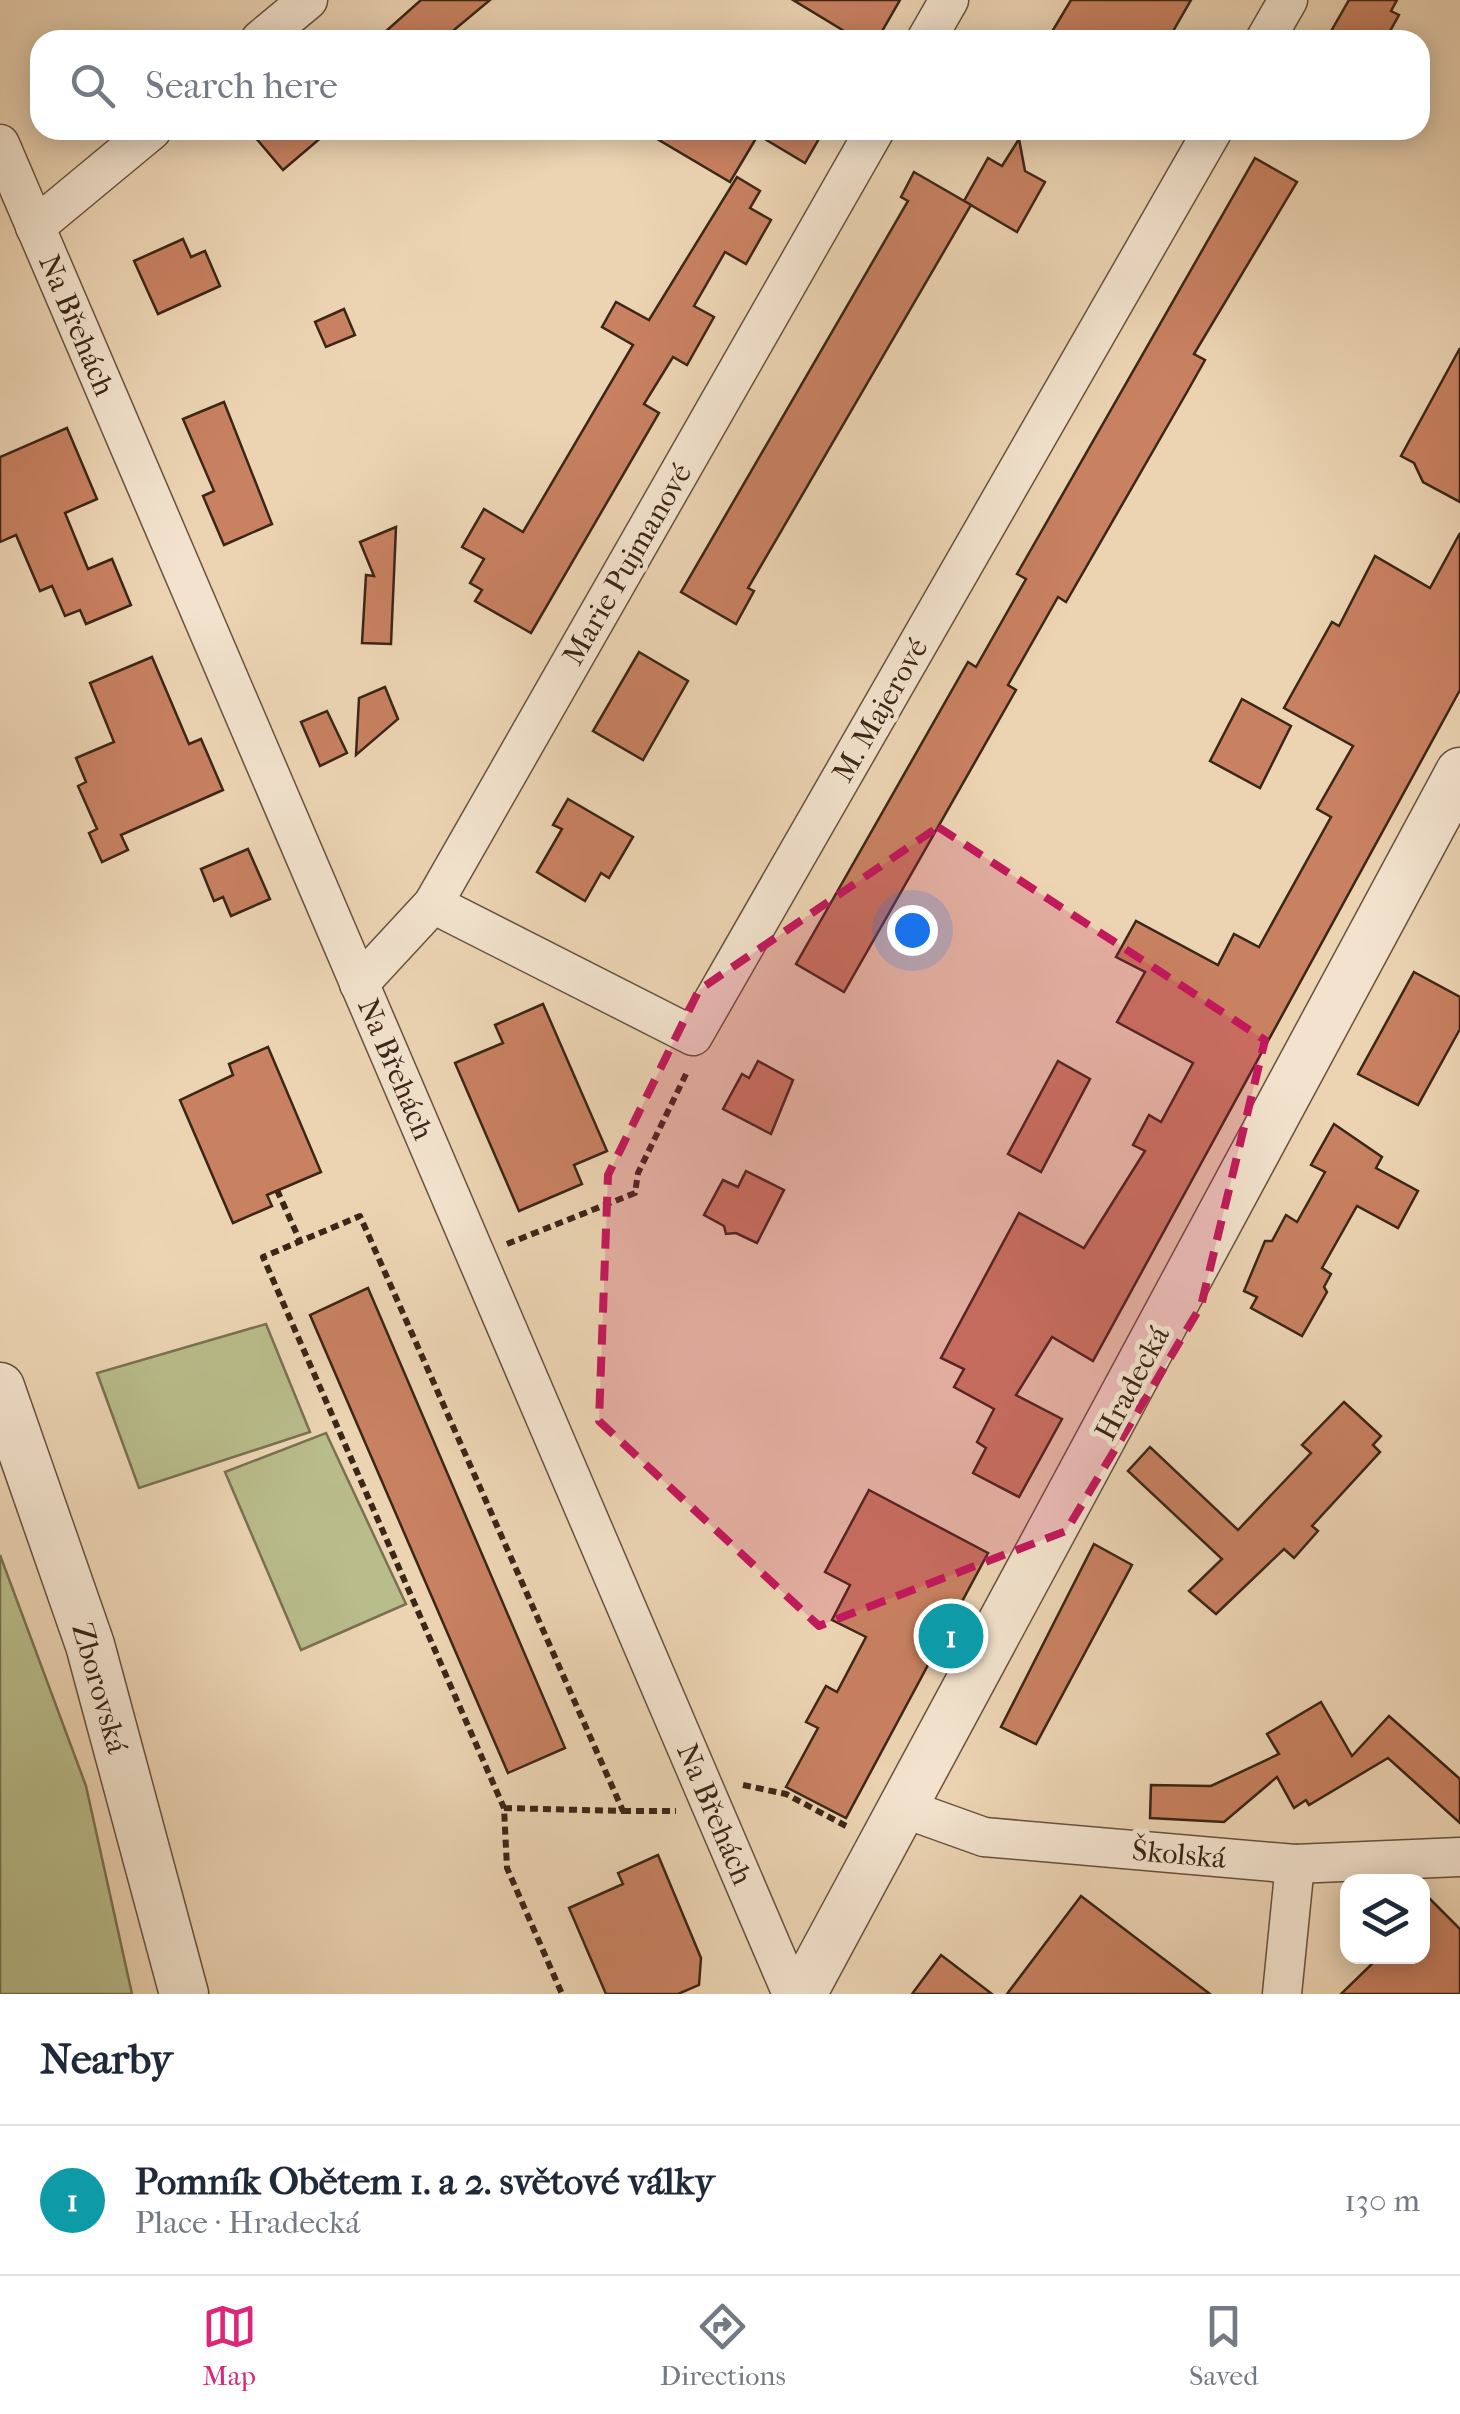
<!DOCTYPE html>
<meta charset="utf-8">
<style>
:root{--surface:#fff;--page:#f6f6f7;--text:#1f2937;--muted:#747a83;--line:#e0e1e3;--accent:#db2777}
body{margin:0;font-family:"IM FELL French Canon",serif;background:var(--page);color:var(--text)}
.controls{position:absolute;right:30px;bottom:30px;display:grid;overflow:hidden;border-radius:20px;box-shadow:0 5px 25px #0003}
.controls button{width:90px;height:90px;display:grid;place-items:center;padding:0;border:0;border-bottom:2px solid var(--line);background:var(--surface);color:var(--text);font:50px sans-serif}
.you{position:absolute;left:912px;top:930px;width:35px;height:35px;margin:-25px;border:8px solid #fff;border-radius:50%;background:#1a73e8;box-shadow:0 0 0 15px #1a73e833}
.badge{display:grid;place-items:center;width:65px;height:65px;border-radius:50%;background:var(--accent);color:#fff;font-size:32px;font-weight:700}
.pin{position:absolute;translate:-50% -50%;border:5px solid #fff;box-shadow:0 2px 10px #0006}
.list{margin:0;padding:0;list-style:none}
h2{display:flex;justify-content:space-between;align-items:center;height:130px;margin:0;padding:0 40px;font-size:42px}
h2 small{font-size:32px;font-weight:400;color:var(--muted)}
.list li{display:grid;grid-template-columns:65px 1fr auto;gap:30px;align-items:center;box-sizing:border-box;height:150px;padding:0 40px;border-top:2px solid var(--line)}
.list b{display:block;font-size:38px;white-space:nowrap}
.list p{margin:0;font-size:32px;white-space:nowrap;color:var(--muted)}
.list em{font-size:32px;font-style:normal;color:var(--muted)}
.icon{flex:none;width:55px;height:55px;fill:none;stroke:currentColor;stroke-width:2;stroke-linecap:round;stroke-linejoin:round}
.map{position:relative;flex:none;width:1460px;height:1994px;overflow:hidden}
.search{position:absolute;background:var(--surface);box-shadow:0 5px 25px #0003;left:30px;right:30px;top:30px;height:110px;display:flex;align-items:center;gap:25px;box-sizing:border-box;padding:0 35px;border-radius:30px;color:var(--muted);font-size:38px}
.sheet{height:280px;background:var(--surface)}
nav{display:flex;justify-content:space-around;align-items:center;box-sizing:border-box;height:140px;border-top:2px solid var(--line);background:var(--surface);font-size:28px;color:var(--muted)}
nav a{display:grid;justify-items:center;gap:5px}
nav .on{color:var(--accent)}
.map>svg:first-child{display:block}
.green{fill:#b9bc8b;stroke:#7a7151;stroke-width:2.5}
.building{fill:#c88161;stroke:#3c2617;stroke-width:2.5}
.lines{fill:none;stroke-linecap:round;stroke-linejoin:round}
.minor-casing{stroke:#68523e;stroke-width:41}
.tertiary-casing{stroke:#68523e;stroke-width:51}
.path{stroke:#3c2617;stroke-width:6;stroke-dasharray:8 5;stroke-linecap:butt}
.minor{stroke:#f3e3ce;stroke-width:38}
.tertiary{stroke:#f3e3ce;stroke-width:48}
.marked{fill:#c2185b;fill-opacity:0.2;stroke:#c2185b;stroke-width:8;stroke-dasharray:20 12;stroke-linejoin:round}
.labels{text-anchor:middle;stroke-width:10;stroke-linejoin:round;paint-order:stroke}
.street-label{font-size:30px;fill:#3c2617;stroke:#f3e3ce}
</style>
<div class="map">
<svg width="1460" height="1994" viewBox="0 0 1460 1994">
<rect width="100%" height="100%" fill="#ecd4b3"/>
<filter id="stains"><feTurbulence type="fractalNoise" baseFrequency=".002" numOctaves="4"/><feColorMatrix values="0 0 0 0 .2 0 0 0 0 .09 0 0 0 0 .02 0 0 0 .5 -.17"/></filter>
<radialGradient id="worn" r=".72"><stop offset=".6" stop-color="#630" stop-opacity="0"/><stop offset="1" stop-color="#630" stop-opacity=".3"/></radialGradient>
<g class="green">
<polygon points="266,1324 310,1432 139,1488 97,1373"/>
<polygon points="326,1433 406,1604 301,1650 225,1472"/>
<polygon points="0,1555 86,1786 132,1994 0,1994"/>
</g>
<g class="building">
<polygon points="421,0 490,0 442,40 376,40"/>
<polygon points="793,0 900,0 877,40 859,40"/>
<polygon points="1071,0 1191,0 1168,40 1047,40"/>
<polygon points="1349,0 1397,0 1391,11 1399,15 1385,40 1326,40"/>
<polygon points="249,130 330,130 283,170"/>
<polygon points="642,130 824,130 805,163 758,135 730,182"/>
<polygon points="1019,139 1025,171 1045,182 1017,232 964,201 988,158 1002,166"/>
<polygon points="1255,158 1297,182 1194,354 1205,360 1187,392 1066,602 1058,597 1008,685 1016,690 844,992 796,964 968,662 976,667 1026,579 1017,574"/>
<polygon points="914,172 971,205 748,588 754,591 736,624 681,592 908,201 901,197"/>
<polygon points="737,177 760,191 750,208 771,220 746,264 725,252 694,306 714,317 687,365 673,357 644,404 659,413 531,633 475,601 482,590 470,583 484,559 462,547 484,509 523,532 633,345 602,327 616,302 649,320"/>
<polygon points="183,239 191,257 205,251 220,286 158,314 134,261"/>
<polygon points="344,309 355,335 326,347 315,322"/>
<polygon points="1460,348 1460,502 1423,482 1414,463 1401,456"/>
<polygon points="224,402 272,524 224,545 203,496 214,491 183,419"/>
<polygon points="67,428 97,499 65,513 88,569 112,559 131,605 86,624 80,610 65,616 52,586 40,591 16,535 0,542 0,457"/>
<polygon points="396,527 391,644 362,643 366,575 374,576 360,542"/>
<polygon points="1460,533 1460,690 1093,1361 1052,1337 1016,1395 1062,1419 1019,1497 973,1473 986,1448 977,1442 994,1409 954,1387 964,1369 941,1358 1019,1213 1084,1248 1145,1151 1133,1145 1149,1115 1161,1122 1193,1063 1117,1022 1145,972 1116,957 1136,921 1218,965 1234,934 1259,947 1331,817 1317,809 1353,746 1284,708 1332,622 1339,626 1375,556 1430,588"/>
<polygon points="639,652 688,681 643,760 593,731"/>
<polygon points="152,657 189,744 201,739 223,790 121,835 128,850 102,862 89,833 97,829 78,786 86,782 76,758 114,742 90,683"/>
<polygon points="385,687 398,719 356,755 359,698"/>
<polygon points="1242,699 1291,726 1260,788 1210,761"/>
<polygon points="327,711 347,753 320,766 301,722"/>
<polygon points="568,799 633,837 609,878 601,873 585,901 537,872 562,829 553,825"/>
<polygon points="248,849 270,899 231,916 223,897 214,901 201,869"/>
<polygon points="1414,972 1460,997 1460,1029 1418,1105 1358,1074"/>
<polygon points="543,1004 607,1151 574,1165 582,1184 519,1211 455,1063 503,1043 495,1025"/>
<polygon points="268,1047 321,1172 267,1195 272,1206 233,1223 180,1100 233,1075 229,1064"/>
<polygon points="758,1061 793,1080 771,1134 723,1109 742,1074 749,1078"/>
<polygon points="1058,1061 1090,1079 1041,1172 1008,1154"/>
<polygon points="1334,1124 1382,1157 1376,1168 1418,1191 1398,1228 1357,1206 1322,1268 1331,1274 1324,1287 1327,1292 1302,1336 1251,1308 1257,1297 1244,1291 1265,1241 1272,1241 1286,1215 1297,1222 1325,1172 1311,1165"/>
<polygon points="746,1171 784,1190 757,1243 736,1233 726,1234 724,1226 704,1215 723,1180 738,1187"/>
<polygon points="368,1288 565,1748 508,1773 310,1315"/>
<polygon points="1344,1402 1381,1436 1373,1445 1380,1452 1312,1526 1318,1531 1294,1558 1284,1549 1216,1614 1189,1591 1222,1559 1128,1471 1150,1447 1238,1530 1311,1453 1302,1445"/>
<polygon points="869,1490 988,1553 846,1818 786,1787 818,1728 806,1722 826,1686 837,1692 866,1637 832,1620 850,1585 825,1572"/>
<polygon points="1094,1544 1132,1565 1036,1744 1001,1727"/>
<polygon points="1321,1702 1352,1756 1389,1716 1460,1779 1460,1823 1388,1758 1309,1805 1306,1800 1294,1808 1277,1777 1224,1822 1150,1818 1151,1785 1211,1786 1279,1754 1267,1734"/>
<polygon points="658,1855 701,1958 699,1985 678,1994 606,1994 569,1908 623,1884 618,1873"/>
<polygon points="1422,1891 1460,1929 1460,1994 1341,1994 1380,1956 1422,1956"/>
<polygon points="1081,1896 1136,1938 1210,1994 1007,1994"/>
<polygon points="941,1955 992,1994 912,1994"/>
</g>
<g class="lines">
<g class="minor-casing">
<g id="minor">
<polyline points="260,40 308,0"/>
<polyline points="926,40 949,0"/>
<polyline points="1265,40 1288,0"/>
<polyline points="0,144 792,1994"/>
<polyline points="35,227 152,130"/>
<polyline points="433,904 693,1036 1213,130"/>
<polyline points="359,984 433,904 875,130"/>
<polyline points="903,1808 984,1837 1295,1864 1460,1857"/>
<polyline points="1282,1994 1295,1864"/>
</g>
</g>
<g class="tertiary-casing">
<g id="tertiary">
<polyline points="0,1387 90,1645 184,1994"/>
<polyline points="802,1994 1460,772"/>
</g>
</g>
<g class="path">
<polyline points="277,1190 300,1241"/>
<polyline points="507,1244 635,1193 638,1173 688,1070"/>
<polyline points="743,1785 786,1794 846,1826"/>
<polyline points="504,1808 623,1811 360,1216 263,1257 504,1808 507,1868 562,1994"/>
<polyline points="623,1811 676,1811"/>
</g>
<use href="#minor" class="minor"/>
<use href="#tertiary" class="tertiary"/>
</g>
<path class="marked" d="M 938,827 L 1265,1040 L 1201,1306 L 1066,1531 L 819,1626 L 599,1421 L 608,1175 L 699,990 Z"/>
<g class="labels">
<g class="street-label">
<text transform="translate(77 325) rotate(67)" y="10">Na Břehách</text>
<text transform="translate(627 564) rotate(-60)" y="10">Marie Pujmanové</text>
<text transform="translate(880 710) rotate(-60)" y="10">M. Majerové</text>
<text transform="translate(396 1069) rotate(67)" y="10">Na Břehách</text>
<text transform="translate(1132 1383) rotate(-62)" y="10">Hradecká</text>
<text transform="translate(100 1688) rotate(74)" y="10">Zborovská</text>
<text transform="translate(715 1814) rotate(67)" y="10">Na Břehách</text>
<text transform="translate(1179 1854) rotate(5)" y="10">Školská</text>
</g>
</g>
<rect width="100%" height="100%" filter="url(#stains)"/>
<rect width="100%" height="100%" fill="url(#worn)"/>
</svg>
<div class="controls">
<button><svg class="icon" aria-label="layers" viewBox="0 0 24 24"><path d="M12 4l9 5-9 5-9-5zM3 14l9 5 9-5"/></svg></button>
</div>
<div class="you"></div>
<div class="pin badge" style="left:951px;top:1636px;background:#0f9aa8">1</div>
<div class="search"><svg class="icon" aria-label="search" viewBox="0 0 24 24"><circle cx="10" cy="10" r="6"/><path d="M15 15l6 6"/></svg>Search here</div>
</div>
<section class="sheet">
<h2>Nearby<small></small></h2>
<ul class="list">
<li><span class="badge" style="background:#0f9aa8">1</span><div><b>Pomník Obětem 1. a 2. světové války</b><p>Place · Hradecká</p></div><em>130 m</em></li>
</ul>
</section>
<nav>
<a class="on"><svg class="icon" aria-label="map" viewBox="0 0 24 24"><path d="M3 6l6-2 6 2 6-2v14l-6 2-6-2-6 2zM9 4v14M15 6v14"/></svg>Map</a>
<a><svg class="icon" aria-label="directions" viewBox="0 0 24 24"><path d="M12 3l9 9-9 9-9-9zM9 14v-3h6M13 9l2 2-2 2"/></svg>Directions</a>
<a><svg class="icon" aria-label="saved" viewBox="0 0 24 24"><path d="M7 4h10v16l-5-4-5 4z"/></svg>Saved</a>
</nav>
